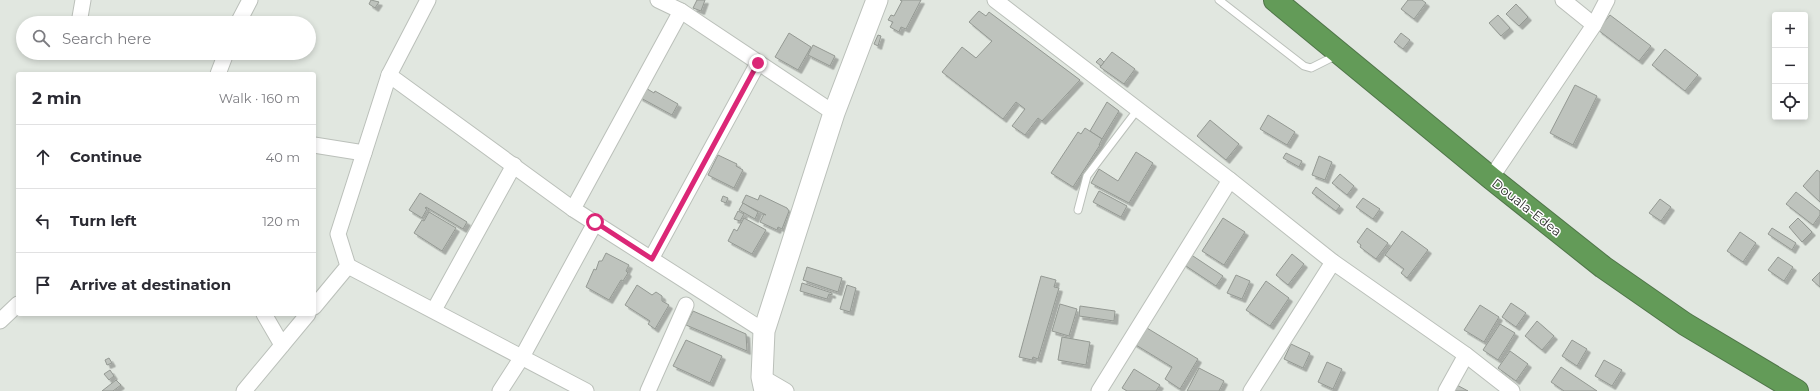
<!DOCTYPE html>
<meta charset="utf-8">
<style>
:root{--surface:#fff;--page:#f7f7f7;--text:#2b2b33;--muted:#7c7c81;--line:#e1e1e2}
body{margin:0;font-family:Montserrat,sans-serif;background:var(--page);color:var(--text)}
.controls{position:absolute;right:12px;top:12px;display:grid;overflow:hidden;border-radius:4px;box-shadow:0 2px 6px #0003}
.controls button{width:36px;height:36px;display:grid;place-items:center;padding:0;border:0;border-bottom:1px solid var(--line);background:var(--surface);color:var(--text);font:20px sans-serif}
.stop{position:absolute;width:12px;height:12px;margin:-9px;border:3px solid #db2777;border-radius:50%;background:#fff}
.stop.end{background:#db2777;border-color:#fff;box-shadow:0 1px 4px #0008}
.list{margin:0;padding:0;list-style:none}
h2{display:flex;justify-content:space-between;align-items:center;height:52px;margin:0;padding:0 16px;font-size:17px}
h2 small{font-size:13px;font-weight:400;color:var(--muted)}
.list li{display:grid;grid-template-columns:26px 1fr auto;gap:12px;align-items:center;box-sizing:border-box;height:64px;padding:0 16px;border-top:1px solid var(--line)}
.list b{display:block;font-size:15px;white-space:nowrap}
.list em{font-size:13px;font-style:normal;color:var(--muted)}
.icon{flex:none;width:22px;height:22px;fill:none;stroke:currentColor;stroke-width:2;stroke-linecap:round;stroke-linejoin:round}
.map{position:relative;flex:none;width:1820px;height:391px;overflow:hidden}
.search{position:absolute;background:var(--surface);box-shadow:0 2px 6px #0003;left:16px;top:16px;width:300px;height:44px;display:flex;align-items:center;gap:10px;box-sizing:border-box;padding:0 14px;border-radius:22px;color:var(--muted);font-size:15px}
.panel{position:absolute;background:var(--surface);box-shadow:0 2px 6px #0003;left:16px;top:72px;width:300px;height:244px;border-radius:4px}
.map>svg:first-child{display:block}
.building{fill:#bec3bd;stroke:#949993;filter:url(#shadow)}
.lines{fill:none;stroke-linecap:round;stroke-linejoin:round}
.lane-casing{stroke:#bbc0ba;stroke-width:9}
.street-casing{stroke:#bbc0ba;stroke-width:17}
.secondary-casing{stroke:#bbc0ba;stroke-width:23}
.highway-casing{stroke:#507549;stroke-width:24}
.lane{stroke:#fff;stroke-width:7}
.street{stroke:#fff;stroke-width:15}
.secondary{stroke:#fff;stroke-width:21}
.highway{stroke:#639b58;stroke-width:22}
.route{stroke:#db2777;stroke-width:5}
.labels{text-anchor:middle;stroke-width:3;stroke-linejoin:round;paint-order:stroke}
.street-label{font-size:13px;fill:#2c2e2c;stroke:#fff}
</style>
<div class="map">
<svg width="1820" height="391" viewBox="0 0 1820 391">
<defs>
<filter id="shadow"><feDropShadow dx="3.5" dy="3.5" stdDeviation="0" flood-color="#0004"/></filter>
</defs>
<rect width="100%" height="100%" fill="#e1e7e0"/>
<g class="building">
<polygon points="371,0 379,2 375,8 369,4"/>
<polygon points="697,0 705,0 701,11 693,8"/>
<polygon points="900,0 921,0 906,29 901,27 899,32 890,27 893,22 888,20 891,15 894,16 902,1"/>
<polygon points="1408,0 1422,0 1426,3 1414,19 1401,9"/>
<polygon points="1516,4 1528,17 1519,26 1506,14"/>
<polygon points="979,11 986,16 989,12 1080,80 1042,121 1038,118 1025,135 1012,126 1025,109 1016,102 1003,119 942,72 962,47 976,58 992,41 969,22"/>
<polygon points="1498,15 1510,28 1501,36 1489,23"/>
<polygon points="1610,15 1651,46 1639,61 1598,30"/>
<polygon points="789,33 811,47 798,70 775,57"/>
<polygon points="1401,33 1410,40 1403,49 1394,42"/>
<polygon points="878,35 881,36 878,46 874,44"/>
<polygon points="813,45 835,56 830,66 808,55"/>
<polygon points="1665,49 1698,75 1685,91 1652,65"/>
<polygon points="1112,52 1135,69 1124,84 1100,67"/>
<polygon points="1100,58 1104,62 1101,66 1096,62"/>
<polygon points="1575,85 1597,96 1573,145 1550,133"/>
<polygon points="644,87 654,93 655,91 678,104 672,115 639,97"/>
<polygon points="1107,102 1119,111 1102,139 1090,131"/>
<polygon points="1268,115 1295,132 1287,145 1260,129"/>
<polygon points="1210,120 1239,144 1226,160 1197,136"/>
<polygon points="1085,128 1102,139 1099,145 1100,145 1073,187 1051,173 1078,132 1081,134"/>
<polygon points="1136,152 1153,163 1129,203 1091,183 1099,169 1118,181"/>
<polygon points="1286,153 1302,161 1299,167 1283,158"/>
<polygon points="718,155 737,164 736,166 743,170 734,188 708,175"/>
<polygon points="1319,156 1332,162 1325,180 1312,175"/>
<polygon points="1817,170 1820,172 1820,202 1803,186"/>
<polygon points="1340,174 1354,186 1347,195 1332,183"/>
<polygon points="1316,187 1340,206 1336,211 1312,193"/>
<polygon points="1099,191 1127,206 1121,217 1093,202"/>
<polygon points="1796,192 1820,211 1820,215 1813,225 1786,204"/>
<polygon points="420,193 467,222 463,229 426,207 425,208 427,209 422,218 409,210"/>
<polygon points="746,195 758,200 760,195 787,208 789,211 782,229 778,227 777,230 760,222 764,214 766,215 742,203"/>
<polygon points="723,196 728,198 726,203 721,201"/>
<polygon points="1363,198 1380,209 1373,219 1356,207"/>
<polygon points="1660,199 1671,207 1661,221 1649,213"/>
<polygon points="743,203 758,212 755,219 739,210"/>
<polygon points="738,211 744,214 740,221 734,219"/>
<polygon points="429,212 456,228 442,251 414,233 422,220 424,221"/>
<polygon points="744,218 766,230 752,254 728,241 734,229 737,231"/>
<polygon points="1223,218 1245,232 1224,265 1202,251"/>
<polygon points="1798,218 1812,232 1802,242 1789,227"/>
<polygon points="1367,228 1388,243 1376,259 1360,247 1361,245 1357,242"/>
<polygon points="1772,228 1796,243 1792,250 1768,234"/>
<polygon points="1402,231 1428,250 1407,278 1401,273 1404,269 1385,255"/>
<polygon points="1740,232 1756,243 1743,262 1727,251"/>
<polygon points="606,253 629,265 626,271 628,273 623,281 621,280 609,300 586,287 594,269 596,270 599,261 602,261"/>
<polygon points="1190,254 1223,276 1216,286 1183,264"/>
<polygon points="1292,254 1304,264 1288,285 1276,275"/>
<polygon points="1778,257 1793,267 1784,281 1768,270"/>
<polygon points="807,267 842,278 838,292 803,280"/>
<polygon points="1820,272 1820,287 1812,280"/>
<polygon points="1236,275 1250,281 1242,299 1227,293"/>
<polygon points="1041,276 1056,280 1054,287 1059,288 1038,359 1033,357 1032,360 1019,357"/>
<polygon points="1266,281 1289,298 1270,326 1246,310"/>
<polygon points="802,283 832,293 832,295 829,294 827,299 800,291"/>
<polygon points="637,285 652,295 656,292 662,296 662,301 669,305 655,329 648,324 650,321 625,305"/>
<polygon points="847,285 856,288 850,312 840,309"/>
<polygon points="1511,303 1526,313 1516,327 1502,317"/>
<polygon points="1060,304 1077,309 1069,336 1052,331"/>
<polygon points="1480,305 1499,317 1484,342 1464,330"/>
<polygon points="1080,306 1115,311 1114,321 1079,316"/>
<polygon points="693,311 746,334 747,351 686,325"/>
<polygon points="1537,321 1554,336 1542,350 1525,336"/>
<polygon points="1500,324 1515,333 1498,360 1483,350"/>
<polygon points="1142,325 1198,359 1180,389 1165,379 1172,367 1131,342"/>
<polygon points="1062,337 1090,342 1086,365 1058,360"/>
<polygon points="686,340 722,356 710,383 673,366"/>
<polygon points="1572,340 1587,349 1577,366 1562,356"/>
<polygon points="1291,344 1310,353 1303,368 1284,359"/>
<polygon points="1510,351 1528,364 1516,381 1498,368"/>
<polygon points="109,358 112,363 107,365 105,360"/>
<polygon points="1604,360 1622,370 1612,386 1595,376"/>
<polygon points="1327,362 1342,369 1333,389 1318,382"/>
<polygon points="1561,367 1597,391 1564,391 1551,382"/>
<polygon points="1199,368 1224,381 1219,391 1187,391"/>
<polygon points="1134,369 1160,385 1156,391 1127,391 1122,388"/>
<polygon points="110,370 114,376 109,380 104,374"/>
<polygon points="116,380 121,385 113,391 102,391"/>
<polygon points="1455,384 1468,391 1451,391"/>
</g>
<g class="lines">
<g class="lane-casing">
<g id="lane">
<polyline points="1219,0 1304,66 1311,68 1337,55"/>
<polyline points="1078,210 1087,176 1138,109"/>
</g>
</g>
<g class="street-casing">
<g id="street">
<polyline points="658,0 681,11 834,113"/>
<polyline points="995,0 1230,180 1333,262 1466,355 1512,391"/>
<polyline points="1563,0 1594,25"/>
<polyline points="79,23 83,0"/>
<polyline points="238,23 250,0"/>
<polyline points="218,74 226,53"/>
<polyline points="389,75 573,209 764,331"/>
<polyline points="314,145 364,153"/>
<polyline points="1491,178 1594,25 1607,0"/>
<polyline points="573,209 681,11"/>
<polyline points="651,259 758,63"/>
<polyline points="348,266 586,391"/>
<polyline points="314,307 348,266 338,234 389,75 428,0"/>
<polyline points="434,310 514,165"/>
<polyline points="264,314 282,345"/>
<polyline points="0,321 18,304"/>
<polyline points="762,377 786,391"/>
<polyline points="244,391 308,314"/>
<polyline points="500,391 522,357 595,223"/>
<polyline points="648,391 686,305"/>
<polyline points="1099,391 1230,180"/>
<polyline points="1251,391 1333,262"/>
<polyline points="1446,391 1466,355"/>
</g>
</g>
<g class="secondary-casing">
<polyline id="secondary" points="765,391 762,377 764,331 834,113 877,0"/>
</g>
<g class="highway-casing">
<polyline id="highway" points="1275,0 1491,178 1603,267 1685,324 1797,391"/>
</g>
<use href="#lane" class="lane"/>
<use href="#street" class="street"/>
<use href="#secondary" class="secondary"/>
<use href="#highway" class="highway"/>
</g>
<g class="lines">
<polyline class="route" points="595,222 652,259 758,63"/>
</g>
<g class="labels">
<g class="street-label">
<text transform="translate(1527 207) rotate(38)" y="5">Douala-Edea</text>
</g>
</g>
</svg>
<div class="controls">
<button>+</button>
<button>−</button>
<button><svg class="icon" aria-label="locate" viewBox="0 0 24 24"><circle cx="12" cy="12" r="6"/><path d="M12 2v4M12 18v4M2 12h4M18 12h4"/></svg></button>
</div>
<div class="stop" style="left:595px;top:222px"></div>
<div class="stop end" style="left:758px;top:63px"></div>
<div class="search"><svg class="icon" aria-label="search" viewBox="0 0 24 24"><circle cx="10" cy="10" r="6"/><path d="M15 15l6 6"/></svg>Search here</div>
<section class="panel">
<h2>2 min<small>Walk · 160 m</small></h2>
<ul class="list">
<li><svg class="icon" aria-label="ahead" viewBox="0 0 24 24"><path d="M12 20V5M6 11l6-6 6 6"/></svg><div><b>Continue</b></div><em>40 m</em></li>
<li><svg class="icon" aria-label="left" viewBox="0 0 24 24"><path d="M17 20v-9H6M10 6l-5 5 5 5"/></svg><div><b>Turn left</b></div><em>120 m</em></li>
<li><svg class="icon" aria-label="arrive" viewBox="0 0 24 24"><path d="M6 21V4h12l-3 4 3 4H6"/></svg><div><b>Arrive at destination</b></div></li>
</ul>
</section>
</div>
